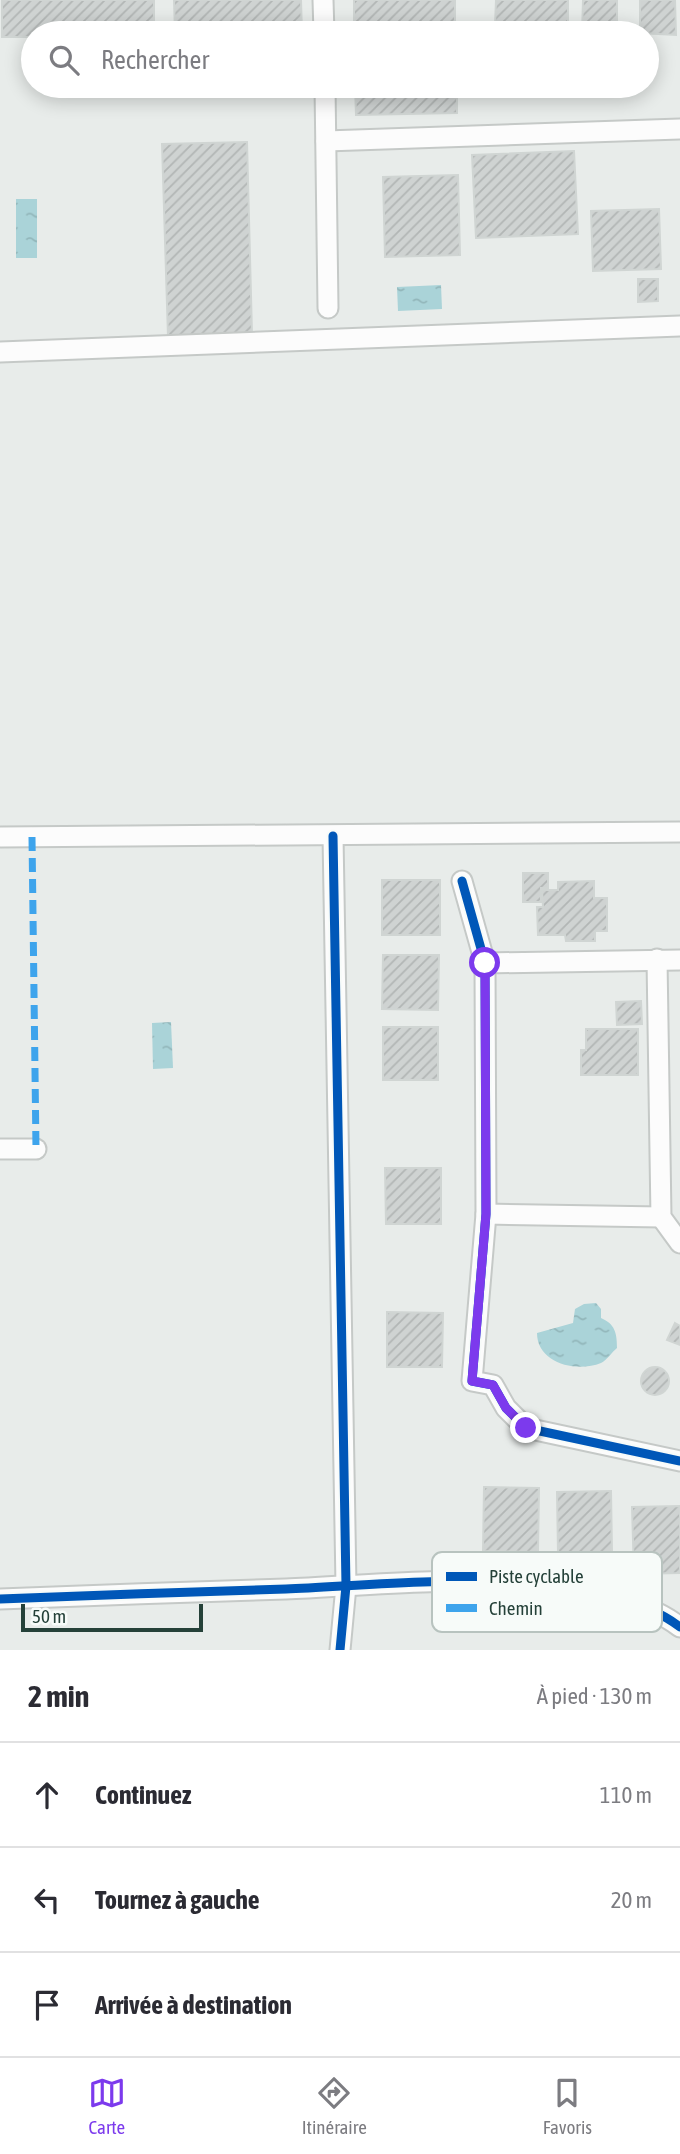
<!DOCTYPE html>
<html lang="fr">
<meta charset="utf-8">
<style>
:root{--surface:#fff;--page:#f2f2f3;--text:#2b2b33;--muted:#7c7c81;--line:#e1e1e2;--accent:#7c3aed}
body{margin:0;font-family:"Asap Condensed",sans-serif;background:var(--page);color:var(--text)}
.scale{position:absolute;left:21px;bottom:18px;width:182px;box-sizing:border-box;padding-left:7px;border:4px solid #254139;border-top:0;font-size:19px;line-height:24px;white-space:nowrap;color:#254139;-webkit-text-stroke:5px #f7fbf9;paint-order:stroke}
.stop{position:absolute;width:21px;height:21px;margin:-16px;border:5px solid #7c3aed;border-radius:50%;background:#fff}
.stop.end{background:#7c3aed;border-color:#fff;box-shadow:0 2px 7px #0008}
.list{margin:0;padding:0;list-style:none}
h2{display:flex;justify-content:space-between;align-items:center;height:91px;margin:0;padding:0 28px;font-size:30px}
h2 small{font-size:23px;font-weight:400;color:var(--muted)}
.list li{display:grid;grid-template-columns:46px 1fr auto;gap:21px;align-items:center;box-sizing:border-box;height:105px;padding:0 28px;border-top:2px solid var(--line)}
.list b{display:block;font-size:26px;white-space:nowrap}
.list em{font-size:23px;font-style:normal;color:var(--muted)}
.icon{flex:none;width:38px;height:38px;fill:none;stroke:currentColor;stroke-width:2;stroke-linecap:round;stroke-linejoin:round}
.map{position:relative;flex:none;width:680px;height:1650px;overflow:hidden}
.search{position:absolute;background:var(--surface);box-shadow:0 4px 18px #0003;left:21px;right:21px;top:21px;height:77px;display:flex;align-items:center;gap:18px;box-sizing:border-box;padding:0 24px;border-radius:38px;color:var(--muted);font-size:26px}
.sheet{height:406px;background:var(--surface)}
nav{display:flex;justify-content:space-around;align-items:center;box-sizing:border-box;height:98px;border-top:2px solid var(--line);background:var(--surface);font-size:19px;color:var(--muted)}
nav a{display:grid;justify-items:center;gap:4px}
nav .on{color:var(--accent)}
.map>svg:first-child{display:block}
.water{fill:url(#water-ripples)}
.building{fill:url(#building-hatch);stroke:#d0d5d3;stroke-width:2}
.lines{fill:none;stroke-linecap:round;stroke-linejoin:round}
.street-casing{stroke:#c5c9c7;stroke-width:23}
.street{stroke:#fcfcfc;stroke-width:19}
.quiet{stroke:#3ea4ec;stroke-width:7;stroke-dasharray:14 7;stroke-linecap:butt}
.cycleway-casing{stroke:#f7fbf9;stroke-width:13}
.cycleway{stroke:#0057b8;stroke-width:9}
.route{stroke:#7c3aed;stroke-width:9}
.key{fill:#f7fbf9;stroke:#b8c3bf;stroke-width:2}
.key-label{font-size:19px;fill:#254139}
</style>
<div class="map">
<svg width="680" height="1650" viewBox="0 0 680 1650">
<defs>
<pattern id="water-ripples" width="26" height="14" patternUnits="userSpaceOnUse" patternTransform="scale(1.75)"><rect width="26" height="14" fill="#aad3d8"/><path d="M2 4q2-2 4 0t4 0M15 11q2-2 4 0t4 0" fill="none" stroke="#92b6ba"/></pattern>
<pattern id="building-hatch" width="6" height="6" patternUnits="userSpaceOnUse" patternTransform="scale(1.75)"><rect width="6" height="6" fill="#cfd3d2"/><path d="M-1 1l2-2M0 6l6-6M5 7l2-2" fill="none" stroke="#b2b6b5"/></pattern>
</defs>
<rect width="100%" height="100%" fill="#e8ecea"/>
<g class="water">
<rect x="16" y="199" width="21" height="59"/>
<polygon points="441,285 442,309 398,311 397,287"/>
<polygon points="171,1022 173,1068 153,1069 152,1023"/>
<path d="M 596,1303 L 601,1309 L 601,1318 C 615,1324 617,1333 617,1348 C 612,1352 607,1360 601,1363 C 576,1373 537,1363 537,1333 L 573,1323 L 575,1309 L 584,1304 Z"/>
</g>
<g class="building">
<polygon points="2,0 154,0 154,33 33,33 33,37 2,37"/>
<polygon points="174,0 301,0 302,33 175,33"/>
<rect x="354" y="0" width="101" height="33"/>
<polygon points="496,0 568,0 568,33 506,33 506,25 495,25"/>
<polygon points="583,0 617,0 617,33 582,33"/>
<polygon points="640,0 675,0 676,35 640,33"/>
<polygon points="355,86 457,86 457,113 356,115"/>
<polygon points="247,142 252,334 168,337 162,144"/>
<polygon points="574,151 578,234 476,238 472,155"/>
<polygon points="458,175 460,255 385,257 383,177"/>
<polygon points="659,209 661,269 593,271 591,211"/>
<polygon points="638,279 658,279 658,301 638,302"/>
<polygon points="523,873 548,873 548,888 541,888 541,902 523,902"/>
<rect x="382" y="880" width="58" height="55"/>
<polygon points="594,881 594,898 607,898 607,931 595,931 595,941 566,941 565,935 538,935 537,907 543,907 542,890 558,890 558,882"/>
<polygon points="383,955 439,955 438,1010 382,1009"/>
<polygon points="641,1001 642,1024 617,1025 616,1002"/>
<rect x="383" y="1027" width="55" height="53"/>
<polygon points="586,1029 638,1029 638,1075 581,1075 581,1050 586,1050"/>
<polygon points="385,1168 441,1168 441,1224 386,1224"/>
<polygon points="387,1312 443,1313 442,1367 387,1367"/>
<polygon points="675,1323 680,1326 680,1345 667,1340"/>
<circle cx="655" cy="1381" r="14"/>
<polygon points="484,1487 539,1488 538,1552 483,1551"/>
<polygon points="611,1491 612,1552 558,1553 557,1492"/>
<polygon points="680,1506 680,1573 634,1574 632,1507"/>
</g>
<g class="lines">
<g class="street-casing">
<g id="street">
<polyline points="323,0 324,33"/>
<polyline points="325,86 328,308"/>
<polyline points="326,141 680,129"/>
<polyline points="0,352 680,326"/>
<polyline points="333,836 346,1586 340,1650"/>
<polyline points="0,837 680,832"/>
<polyline points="462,881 485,963 486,1214 472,1381 493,1385 506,1408 526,1428 680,1461"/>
<polyline points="657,959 661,1217 680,1243"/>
<polyline points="485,963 680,960"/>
<polyline points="0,1149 36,1149"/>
<polyline points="486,1214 661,1217"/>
<path d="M 0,1599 C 95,1595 191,1592 286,1589 C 394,1585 591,1560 680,1627"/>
</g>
</g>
<use href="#street" class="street"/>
<polyline class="quiet" points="32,837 36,1149"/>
<g class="cycleway-casing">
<g id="cycleway">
<polyline points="333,836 346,1586 340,1650"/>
<polyline points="462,881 485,963 486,1214 472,1381 493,1385 506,1408 526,1428 680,1461"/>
<path d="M 0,1599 C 95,1595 191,1592 286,1589 C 394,1585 591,1560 680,1627"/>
</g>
</g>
<use href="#cycleway" class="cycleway"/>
</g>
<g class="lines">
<polyline class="route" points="485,963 486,1214 472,1381 493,1385 506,1408 526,1428"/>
</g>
<rect x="432" y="1552" width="230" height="80" rx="10" class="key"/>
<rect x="446" y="1572" width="31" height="9" fill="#0057b8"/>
<rect x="446" y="1604" width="31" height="8" fill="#3ea4ec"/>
<g class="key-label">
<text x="489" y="1583">Piste cyclable</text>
<text x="489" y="1615">Chemin</text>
</g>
</svg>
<div class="scale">50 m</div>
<div class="stop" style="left:485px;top:963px"></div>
<div class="stop end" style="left:526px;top:1428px"></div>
<div class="search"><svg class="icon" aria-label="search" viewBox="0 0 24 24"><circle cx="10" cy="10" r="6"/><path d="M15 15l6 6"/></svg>Rechercher</div>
</div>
<section class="sheet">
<h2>2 min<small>À pied · 130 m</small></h2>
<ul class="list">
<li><svg class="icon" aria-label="ahead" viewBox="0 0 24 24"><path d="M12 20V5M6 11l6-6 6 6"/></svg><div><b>Continuez</b></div><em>110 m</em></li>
<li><svg class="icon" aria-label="left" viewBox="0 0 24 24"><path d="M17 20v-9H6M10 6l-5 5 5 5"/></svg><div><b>Tournez à gauche</b></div><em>20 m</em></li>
<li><svg class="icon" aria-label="arrive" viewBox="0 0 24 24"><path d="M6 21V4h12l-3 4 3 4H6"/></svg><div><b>Arrivée à destination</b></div></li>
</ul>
</section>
<nav>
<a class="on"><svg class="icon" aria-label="map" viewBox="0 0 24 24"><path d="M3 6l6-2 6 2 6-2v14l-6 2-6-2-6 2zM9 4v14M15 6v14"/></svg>Carte</a>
<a><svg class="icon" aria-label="directions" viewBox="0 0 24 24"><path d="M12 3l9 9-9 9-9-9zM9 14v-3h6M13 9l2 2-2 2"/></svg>Itinéraire</a>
<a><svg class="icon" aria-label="saved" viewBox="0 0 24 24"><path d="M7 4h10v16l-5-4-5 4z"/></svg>Favoris</a>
</nav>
